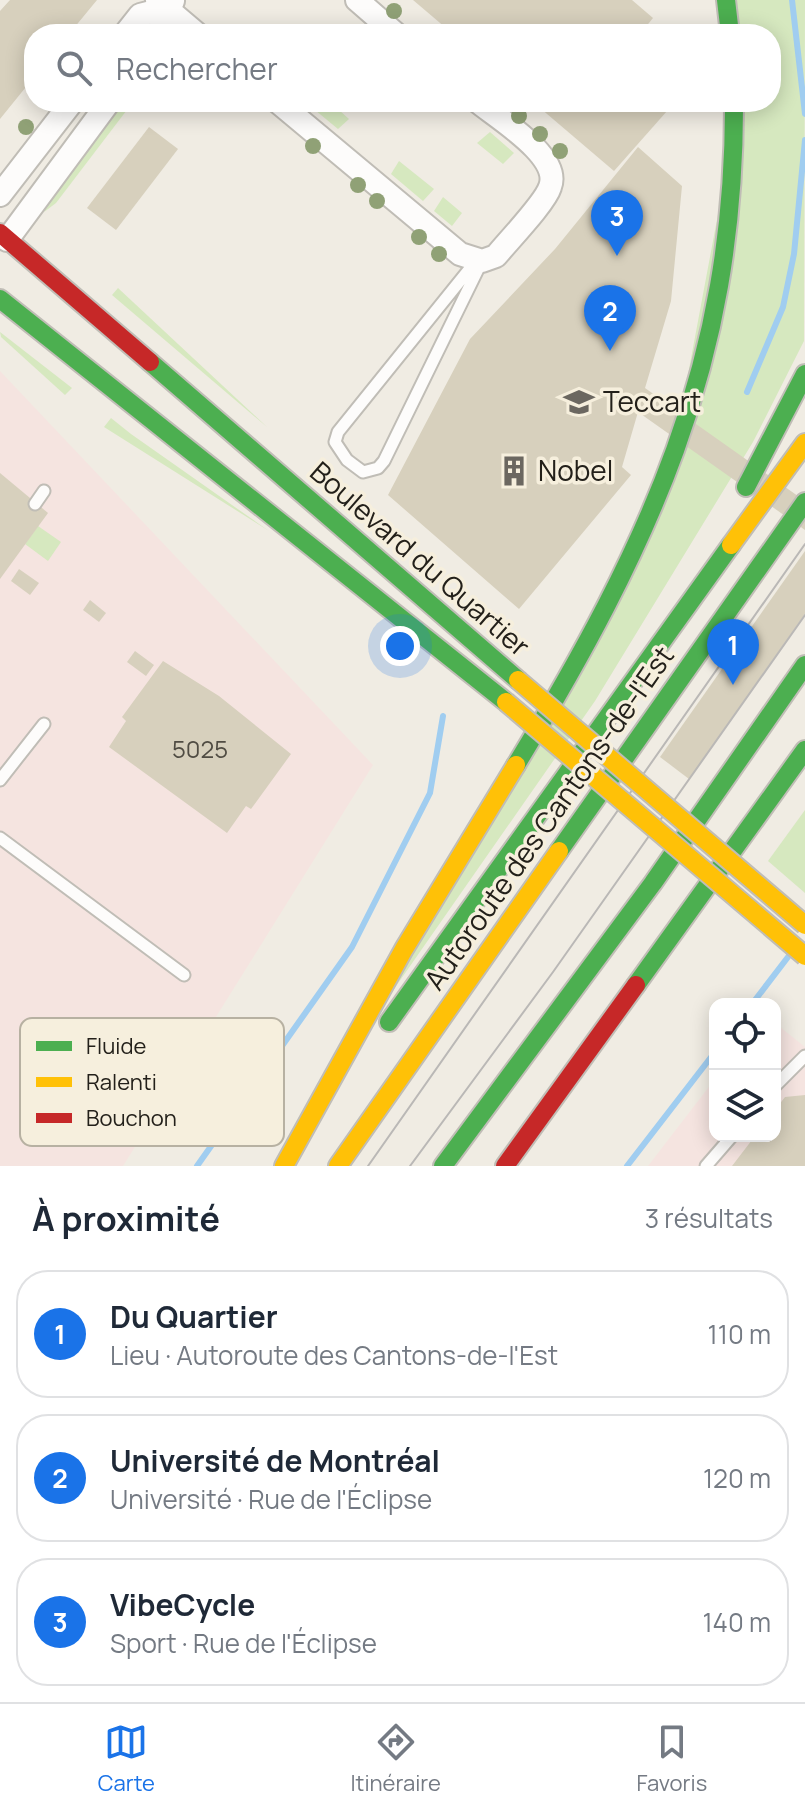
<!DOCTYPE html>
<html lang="fr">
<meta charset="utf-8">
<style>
:root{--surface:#fff;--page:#f6f6f7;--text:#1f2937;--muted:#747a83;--line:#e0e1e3;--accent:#1a73e8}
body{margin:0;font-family:Manrope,sans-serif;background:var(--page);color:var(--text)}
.controls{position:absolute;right:24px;bottom:24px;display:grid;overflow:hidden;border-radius:16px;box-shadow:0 4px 20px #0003}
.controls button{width:72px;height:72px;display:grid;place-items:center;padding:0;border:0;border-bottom:2px solid var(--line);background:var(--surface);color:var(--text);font:40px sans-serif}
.you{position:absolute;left:400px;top:646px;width:28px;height:28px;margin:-20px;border:6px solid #fff;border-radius:50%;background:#1a73e8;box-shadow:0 0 0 12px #1a73e833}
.badge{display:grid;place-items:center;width:52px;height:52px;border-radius:50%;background:var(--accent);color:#fff;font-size:26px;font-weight:700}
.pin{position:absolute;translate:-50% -66px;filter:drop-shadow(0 2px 4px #0008)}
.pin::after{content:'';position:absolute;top:42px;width:28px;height:24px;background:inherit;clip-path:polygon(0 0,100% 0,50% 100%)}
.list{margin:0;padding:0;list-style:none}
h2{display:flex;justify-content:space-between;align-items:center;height:104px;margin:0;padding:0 32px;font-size:34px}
h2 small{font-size:26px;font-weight:400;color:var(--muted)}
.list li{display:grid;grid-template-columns:52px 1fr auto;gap:24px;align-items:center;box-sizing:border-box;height:128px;margin:0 16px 16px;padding:0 16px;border:2px solid var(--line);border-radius:32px}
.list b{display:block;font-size:30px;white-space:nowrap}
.list p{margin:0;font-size:26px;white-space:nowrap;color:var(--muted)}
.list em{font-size:26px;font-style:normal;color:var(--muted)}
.icon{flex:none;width:44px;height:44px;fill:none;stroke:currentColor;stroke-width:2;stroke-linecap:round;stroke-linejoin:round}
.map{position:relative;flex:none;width:805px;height:1166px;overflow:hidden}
.search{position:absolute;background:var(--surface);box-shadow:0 4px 20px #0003;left:24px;right:24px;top:24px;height:88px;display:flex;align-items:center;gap:20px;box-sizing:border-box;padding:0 28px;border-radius:32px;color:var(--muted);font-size:30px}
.sheet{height:536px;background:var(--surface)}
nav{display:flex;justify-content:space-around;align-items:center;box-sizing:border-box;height:112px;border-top:2px solid var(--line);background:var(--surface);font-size:22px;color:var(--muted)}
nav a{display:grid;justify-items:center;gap:4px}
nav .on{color:var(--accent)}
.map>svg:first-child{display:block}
.commercial{fill:#f5e4e0}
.green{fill:#d6e8bf}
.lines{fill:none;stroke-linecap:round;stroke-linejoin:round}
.stream{stroke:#a0cdf0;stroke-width:6}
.building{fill:#d7d0bd}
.lane-casing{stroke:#c0bdb6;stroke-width:15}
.street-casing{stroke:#c0bdb6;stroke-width:26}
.fast-casing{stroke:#c0bdb6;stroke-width:22}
.slow-casing{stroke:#c0bdb6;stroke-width:22}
.jam-casing{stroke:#c0bdb6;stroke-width:22}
.lane{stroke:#fdfcfb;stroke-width:11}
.street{stroke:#fdfcfb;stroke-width:22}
.fast{stroke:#4caf50;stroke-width:18}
.slow{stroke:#ffc107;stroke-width:18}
.jam{stroke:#c62828;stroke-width:18}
.tram{stroke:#bab8b6;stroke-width:2}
.slow-bridge-casing{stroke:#c0bdb6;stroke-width:22;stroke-linecap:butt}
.slow-bridge{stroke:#ffc107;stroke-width:18}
.tree{fill:#90a176}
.labels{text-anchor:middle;stroke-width:7;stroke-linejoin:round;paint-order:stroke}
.number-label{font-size:24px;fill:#504c43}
.poi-label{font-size:28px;fill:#23201a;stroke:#f6efdd;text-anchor:start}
.street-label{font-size:28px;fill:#23201a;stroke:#f6efdd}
.key{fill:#f6efdd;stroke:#b7b1a2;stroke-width:2}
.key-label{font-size:22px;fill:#23201a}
</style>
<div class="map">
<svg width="805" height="1166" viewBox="0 0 805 1166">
<rect width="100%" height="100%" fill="#f0ece3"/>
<g class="commercial">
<polygon points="0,371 373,765 123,1166 0,1166"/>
<polygon points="775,1023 805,1047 805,1166 648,1166 715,1079 715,1136 775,1136"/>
</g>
<g class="green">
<polygon points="732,0 805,0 804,341 753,442 595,701 385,1002 663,508 739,102 771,102 771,34 735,34"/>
<polygon points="125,102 133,102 56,203 44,212 50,198"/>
<polygon points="312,102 330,102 349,119 338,129 309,105"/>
<polygon points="490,132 514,153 503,164 477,143"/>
<polygon points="399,161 434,189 423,201 391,174"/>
<polygon points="443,197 462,213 452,226 434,211"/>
<polygon points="118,288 267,427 112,295"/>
<polygon points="0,332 72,388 65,395 1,337"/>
<polygon points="111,418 131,434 269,531 104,427"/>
<polygon points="38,526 61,542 48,561 25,544"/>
<polygon points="805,810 805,893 768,861"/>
</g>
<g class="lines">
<g class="stream">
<polyline points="792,0 805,114"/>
<polyline points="747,392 783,307 794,254 805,140"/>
<polyline points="752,1004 788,957"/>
<polyline points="197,1166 352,947 430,793 443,716"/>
<polyline points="627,1166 715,1052"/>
</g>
</g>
<g class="building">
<polygon points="10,0 97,0 69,34 34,34 34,77 0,119 0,11"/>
<polygon points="413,0 632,0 653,18 640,34 453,34"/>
<polygon points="533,102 675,102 614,171"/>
<polygon points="149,127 178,149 116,230 87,208"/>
<polygon points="638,147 682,186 671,301 645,388 805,501 805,530 638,412 622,467 631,475 519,609 388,495 470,339 555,249"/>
<polygon points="0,473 48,513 0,579"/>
<polygon points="805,551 805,614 689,779 660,757"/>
<polygon points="19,569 39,583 30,595 11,581"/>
<polygon points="90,600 106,613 99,622 83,610"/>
<polygon points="135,651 154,665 146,676 127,662"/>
<polygon points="163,661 219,696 291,754 251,809 246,806 227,833 109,747 126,721 122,717"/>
<polygon points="805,1095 805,1166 732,1166 755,1136 775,1136 775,1110 785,1097"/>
</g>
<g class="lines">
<g class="lane-casing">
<g id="lane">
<polyline points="476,261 338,432 335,442 347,460 363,472 378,468 384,461 482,261"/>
<polyline points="35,504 44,491"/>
<polyline points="0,780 44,724"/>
<polyline points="0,838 184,975"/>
<polyline points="775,1086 805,1056"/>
<polyline points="706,1166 732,1136"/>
</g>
</g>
<g class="street-casing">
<g id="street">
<polyline points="157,0 197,34"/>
<polyline points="357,0 396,34"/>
<polyline points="125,34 140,15 167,8"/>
<polyline points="157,34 173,1"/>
<path d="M 278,102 L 460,254 L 482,261 L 496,256 C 508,241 545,203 550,187 C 562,157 499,119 478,102"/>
<polyline points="0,195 72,102"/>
<polyline points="7,240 109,102"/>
</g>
</g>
<g class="fast-casing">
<g id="fast">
<polyline points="726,0 730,34"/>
<polyline points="0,299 506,702"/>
<polyline points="150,362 518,680"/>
<polyline points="746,487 805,374"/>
<path d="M 516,765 C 649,545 735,365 734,102"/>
<polyline points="559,851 805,502"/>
<polyline points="636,985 805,750"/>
<polyline points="389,1022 731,545"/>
<polyline points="443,1166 653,883 805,665"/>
</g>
</g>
<g class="slow-casing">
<g id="slow">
<polyline points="731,545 805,443"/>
<polyline points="284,1166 404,949 516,765"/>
<polyline points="338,1166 559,851"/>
</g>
</g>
<g class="jam-casing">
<g id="jam">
<polyline points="0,233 150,362"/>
<polyline points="505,1166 636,985"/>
</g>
</g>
<use href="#lane" class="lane"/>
<use href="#street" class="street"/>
<use href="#fast" class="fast"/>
<use href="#slow" class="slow"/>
<use href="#jam" class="jam"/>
<g class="tram">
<polyline points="368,1166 805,544"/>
<polyline points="410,1166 553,972 805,615"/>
</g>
<g class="slow-bridge-casing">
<g id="slow-bridge">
<polyline points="518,680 805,925"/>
<polyline points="506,702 805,956"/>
</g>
</g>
<use href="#slow-bridge" class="slow-bridge"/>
</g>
<g class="tree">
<circle cx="394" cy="11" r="8"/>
<circle cx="519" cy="116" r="8"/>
<circle cx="26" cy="127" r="8"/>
<circle cx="540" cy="134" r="8"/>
<circle cx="313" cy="146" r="8"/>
<circle cx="560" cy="151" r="8"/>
<circle cx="358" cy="185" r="8"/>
<circle cx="377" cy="201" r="8"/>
<circle cx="419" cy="237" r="8"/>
<circle cx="439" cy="254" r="8"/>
</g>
<defs>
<g id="university-bare" transform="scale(2.4)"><path d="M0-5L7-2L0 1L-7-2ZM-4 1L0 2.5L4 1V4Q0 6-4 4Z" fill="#6b6760" stroke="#f6efdd" stroke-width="2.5" paint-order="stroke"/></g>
<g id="building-bare" transform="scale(2.4)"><path d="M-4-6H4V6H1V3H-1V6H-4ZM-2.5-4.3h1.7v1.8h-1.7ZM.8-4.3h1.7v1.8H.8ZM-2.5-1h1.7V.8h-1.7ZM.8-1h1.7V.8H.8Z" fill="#6b6760" stroke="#f6efdd" stroke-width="2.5" paint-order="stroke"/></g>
</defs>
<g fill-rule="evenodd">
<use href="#university-bare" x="579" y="402"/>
<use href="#building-bare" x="514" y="471"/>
</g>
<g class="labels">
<g class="number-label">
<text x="200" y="758">5025</text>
</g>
<g class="poi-label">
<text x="603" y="412">Teccart</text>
<text x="538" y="481">Nobel</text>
</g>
<g class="street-label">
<text transform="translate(420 559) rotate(41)" y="10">Boulevard du Quartier</text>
<text transform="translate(549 818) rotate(-55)" y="10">Autoroute des Cantons-de-l'Est</text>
</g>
</g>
<rect x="20" y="1018" width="264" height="128" rx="12" class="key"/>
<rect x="36" y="1041" width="36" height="10" fill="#4caf50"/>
<rect x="36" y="1077" width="36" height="10" fill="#ffc107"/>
<rect x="36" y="1113" width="36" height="10" fill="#c62828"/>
<g class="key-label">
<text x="86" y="1054">Fluide</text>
<text x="86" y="1090">Ralenti</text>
<text x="86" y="1126">Bouchon</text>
</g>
</svg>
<div class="controls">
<button><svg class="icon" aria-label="locate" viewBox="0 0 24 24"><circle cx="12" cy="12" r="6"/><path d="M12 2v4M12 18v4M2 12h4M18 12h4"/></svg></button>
<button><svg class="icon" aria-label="layers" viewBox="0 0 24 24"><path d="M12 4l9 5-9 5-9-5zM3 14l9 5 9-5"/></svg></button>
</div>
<div class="you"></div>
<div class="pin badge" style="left:733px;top:685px">1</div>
<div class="pin badge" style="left:610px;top:351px">2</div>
<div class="pin badge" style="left:617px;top:256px">3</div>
<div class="search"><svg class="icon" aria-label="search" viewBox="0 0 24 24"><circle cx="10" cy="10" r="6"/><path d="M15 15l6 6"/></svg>Rechercher</div>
</div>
<section class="sheet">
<h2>À proximité<small>3 résultats</small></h2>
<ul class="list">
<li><span class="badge">1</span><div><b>Du Quartier</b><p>Lieu · Autoroute des Cantons-de-l'Est</p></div><em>110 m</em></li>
<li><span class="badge">2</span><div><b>Université de Montréal</b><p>Université · Rue de l'Éclipse</p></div><em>120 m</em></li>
<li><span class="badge">3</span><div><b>VibeCycle</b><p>Sport · Rue de l'Éclipse</p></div><em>140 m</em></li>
</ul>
</section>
<nav>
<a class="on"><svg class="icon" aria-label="map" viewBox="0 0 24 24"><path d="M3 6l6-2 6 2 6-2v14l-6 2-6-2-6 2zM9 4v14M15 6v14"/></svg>Carte</a>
<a><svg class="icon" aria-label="directions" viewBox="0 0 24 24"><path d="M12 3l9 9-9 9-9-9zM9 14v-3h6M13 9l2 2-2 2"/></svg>Itinéraire</a>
<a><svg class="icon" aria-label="saved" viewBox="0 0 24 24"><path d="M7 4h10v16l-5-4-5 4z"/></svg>Favoris</a>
</nav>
